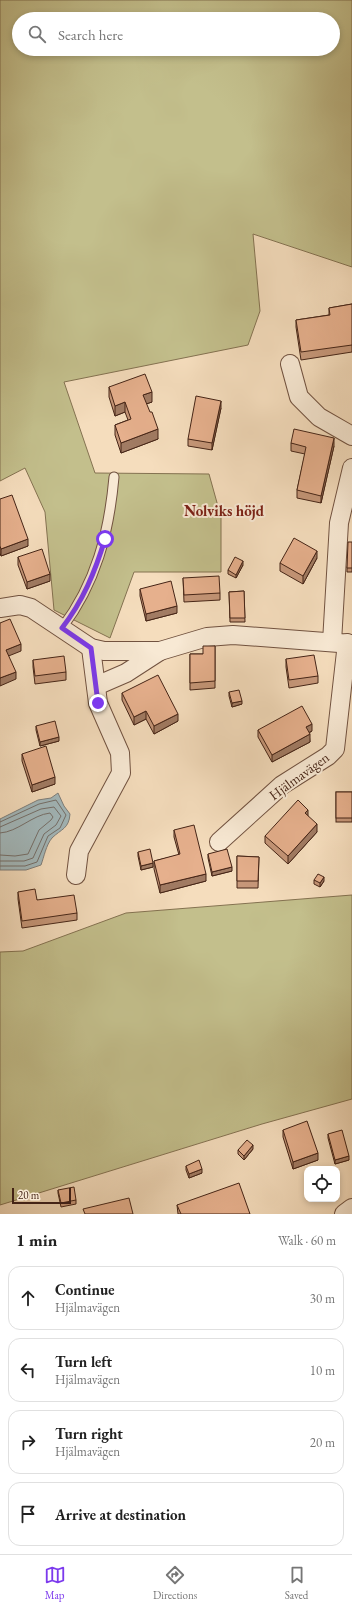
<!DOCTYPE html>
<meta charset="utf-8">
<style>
:root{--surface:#fff;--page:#f2f2f2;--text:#222;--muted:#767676;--line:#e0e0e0;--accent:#7c3aed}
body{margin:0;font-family:"EB Garamond",serif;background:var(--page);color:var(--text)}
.controls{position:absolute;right:12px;bottom:12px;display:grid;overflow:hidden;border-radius:8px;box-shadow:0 2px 6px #0003}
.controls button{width:36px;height:36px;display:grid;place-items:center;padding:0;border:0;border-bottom:1px solid var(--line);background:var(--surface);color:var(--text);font:20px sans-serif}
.scale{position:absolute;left:12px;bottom:10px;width:59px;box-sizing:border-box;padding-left:4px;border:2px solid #452416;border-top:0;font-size:11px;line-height:14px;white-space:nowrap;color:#452416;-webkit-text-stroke:3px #f8e9d4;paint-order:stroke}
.stop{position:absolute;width:12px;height:12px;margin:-9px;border:3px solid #7c3aed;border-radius:50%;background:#fff}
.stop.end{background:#7c3aed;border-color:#fff;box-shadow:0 1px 4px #0008}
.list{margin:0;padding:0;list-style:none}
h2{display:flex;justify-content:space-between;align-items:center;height:52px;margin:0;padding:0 16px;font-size:17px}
h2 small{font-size:13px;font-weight:400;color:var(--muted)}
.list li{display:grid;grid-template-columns:26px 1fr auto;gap:12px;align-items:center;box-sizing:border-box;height:64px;margin:0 8px 8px;padding:0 8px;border:1px solid var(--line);border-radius:12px}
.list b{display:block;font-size:15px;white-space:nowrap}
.list p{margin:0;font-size:13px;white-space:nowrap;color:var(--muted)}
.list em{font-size:13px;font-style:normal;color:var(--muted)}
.icon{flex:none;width:22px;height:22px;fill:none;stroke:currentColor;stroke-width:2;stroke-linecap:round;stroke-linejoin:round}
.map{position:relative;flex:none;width:352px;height:1214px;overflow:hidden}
.search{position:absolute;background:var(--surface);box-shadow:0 2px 6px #0003;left:12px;right:12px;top:12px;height:44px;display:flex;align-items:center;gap:10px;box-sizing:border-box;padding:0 14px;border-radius:22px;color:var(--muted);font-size:15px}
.sheet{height:340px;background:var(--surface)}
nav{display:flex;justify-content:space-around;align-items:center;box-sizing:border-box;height:56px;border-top:1px solid var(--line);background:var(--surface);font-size:11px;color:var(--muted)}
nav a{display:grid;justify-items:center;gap:2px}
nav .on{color:var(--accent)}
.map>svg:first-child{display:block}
.green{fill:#c3bf8c;stroke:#847251;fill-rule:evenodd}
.water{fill:#a2b8bc;stroke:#7d7d7a}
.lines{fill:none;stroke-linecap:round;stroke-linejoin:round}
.shore{stroke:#746e69;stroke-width:1}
.lane-casing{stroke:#715240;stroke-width:11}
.street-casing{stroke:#715240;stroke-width:20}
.lane{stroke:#f8e9d4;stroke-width:9}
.street{stroke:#f8e9d4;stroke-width:18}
.wall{fill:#c69779;stroke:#452416}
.shaded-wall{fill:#a17b63;stroke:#452416}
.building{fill:#e6b08d;stroke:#452416}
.route{stroke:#7c3aed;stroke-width:5}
.labels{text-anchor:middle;stroke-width:4;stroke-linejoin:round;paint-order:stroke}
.street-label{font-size:14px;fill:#452416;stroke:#f8e9d4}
.neighbourhood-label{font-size:15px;font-weight:bold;fill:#7a1f14;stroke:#f8e9d4}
</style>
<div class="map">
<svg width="352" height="1214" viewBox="0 0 352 1214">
<rect width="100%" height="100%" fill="#f5ddbd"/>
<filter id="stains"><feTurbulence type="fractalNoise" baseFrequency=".005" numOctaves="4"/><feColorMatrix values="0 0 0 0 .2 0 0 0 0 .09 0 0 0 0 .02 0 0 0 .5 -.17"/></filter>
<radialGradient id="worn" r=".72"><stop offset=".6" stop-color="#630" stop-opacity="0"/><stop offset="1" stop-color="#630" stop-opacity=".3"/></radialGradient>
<g class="green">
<path d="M 0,0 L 352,0 L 352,267 L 253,234 L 260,311 L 248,345 L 64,382 L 95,473 L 209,474 L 221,517 L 221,572 L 134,572 L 110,638 L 54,610 L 45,512 L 25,468 L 0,481 ZM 19,19 L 333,19 L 333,49 L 19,49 Z"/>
<polygon points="352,895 352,1099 262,1124 0,1205 0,952 23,951 126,913"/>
</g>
<path class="water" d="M 58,793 L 64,806 L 70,814 C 69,829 61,829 52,838 C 46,845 44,857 41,865 L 26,870 L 0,870 L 0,819 L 38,800 L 51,798 Z"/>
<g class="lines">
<g class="shore">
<polyline points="0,822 39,804 56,800 66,815 60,828 48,836 37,862 25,866 0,866"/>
<polyline points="0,827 41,809 54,807 61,816 56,825 44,834 33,858 24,861 0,861"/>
<path d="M 0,833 C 18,832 32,815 50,813 L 53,817 L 51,820 L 39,830 L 28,854 L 15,856 L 0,855"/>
</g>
<g class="lane-casing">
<path id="lane" d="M 62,628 C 96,583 109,533 114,477"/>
</g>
<g class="street-casing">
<g id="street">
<polyline points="290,364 299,397 319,417 352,436"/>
<polyline points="0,608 20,605 31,608 91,648 104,651 160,651 207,637 233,635 352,644"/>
<polyline points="332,642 339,523 352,468"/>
<polyline points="96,686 126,673 160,651"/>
<polyline points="219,842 282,785 328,756 335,749 347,643"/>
<polyline points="76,875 79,851 121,773 120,753 98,703 91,648"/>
<polyline points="344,1214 352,1208"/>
</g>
</g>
<use href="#lane" class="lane"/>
<use href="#street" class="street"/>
</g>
<g class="wall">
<polygon points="352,304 352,352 301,360 296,327 296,320 329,315 329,308"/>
<polygon points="109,387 152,402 146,404 158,439 121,453 115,435 115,425 128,420 125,412 115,416 109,397"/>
<polygon points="221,408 212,450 188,446 188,439"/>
<polygon points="291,443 334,446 321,503 297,498 297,490 305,454 291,451"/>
<polygon points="0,499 28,546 1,556 0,553"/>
<polygon points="352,542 352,572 347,572 347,568"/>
<polygon points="18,557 50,581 27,589 18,565"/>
<polygon points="317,558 303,584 280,571 280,563"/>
<polygon points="243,565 236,578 228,574 228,570"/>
<polygon points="183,578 220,593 220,600 184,602"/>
<polygon points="140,589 177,613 146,621 140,596"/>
<polygon points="244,591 245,622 230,622 229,592"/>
<polygon points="215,646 215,688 190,690 190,654 203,654"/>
<polygon points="286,659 318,676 318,683 289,688 286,667"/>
<polygon points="33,660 66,672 66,680 35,684 33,667"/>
<polygon points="229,692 242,704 232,707 229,696"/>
<polygon points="122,693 178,721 154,734 146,719 134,725 122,700"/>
<polygon points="36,726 59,741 40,746 36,730"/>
<polygon points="258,730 312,731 309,733 310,742 272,762 258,737"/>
<polygon points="22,754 55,784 32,792 22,761"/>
<rect x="336" y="792" width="16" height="30"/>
<polygon points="308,816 317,832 288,864 265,843 265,836"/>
<polygon points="174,830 206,881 160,893 154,869 154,861 179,855 174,837"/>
<polygon points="138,852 153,867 141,870 138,856"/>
<polygon points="208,854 232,871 212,876 208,858"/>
<polygon points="237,856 259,857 258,888 237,888"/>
<polygon points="314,880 324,881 320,887 314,884"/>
<polygon points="18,892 37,900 77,913 77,920 22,928 18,899"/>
<polygon points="283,1130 318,1160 293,1169 283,1137"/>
<polygon points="328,1134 349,1160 335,1164 328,1138"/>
<polygon points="253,1149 244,1160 238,1154 238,1150"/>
<polygon points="186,1166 202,1173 189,1178 186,1170"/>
<polygon points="58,1190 76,1200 76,1204 61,1207 58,1193"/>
<polygon points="177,1205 250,1214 178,1214"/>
</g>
<g class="shaded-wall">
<polygon points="152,392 152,402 143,405 143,395"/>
<polygon points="221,401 221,408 212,450 212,443"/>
<polygon points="125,402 125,412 115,416 115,406"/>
<polygon points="158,429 158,439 121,453 121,443"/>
<polygon points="334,438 334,446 321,503 321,496"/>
<polygon points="28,539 28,546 1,556 1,549"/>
<polygon points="317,551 317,558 303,584 303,576"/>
<polygon points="243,561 243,565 236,578 236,575"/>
<polygon points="50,574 50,581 27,589 27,582"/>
<polygon points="177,606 177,613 146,621 146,614"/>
<polygon points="21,644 21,651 6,657 6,650"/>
<polygon points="16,672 16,679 0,686 0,678"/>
<polygon points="242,701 242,704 232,707 232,703"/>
<polygon points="146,711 146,719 134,725 134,717"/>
<polygon points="178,714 178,721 154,734 154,726"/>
<polygon points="312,724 312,731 306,734 306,727"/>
<polygon points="310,734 310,742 272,762 272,755"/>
<polygon points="59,737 59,741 40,746 40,742"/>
<polygon points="55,777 55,784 32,792 32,785"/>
<polygon points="308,810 308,817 305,813"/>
<polygon points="317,824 317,832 288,864 288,856"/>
<polygon points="153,863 153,867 141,870 141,866"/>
<polygon points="232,867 232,871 212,876 212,872"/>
<polygon points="206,874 206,881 160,893 160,885"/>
<polygon points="324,877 324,881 320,887 320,883"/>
<polygon points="253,1145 253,1149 244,1160 244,1156"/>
<polygon points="318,1153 318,1160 293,1169 293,1162"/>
<polygon points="349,1156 349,1160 335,1164 335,1160"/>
<polygon points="202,1169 202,1173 189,1178 189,1174"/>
</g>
<g class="building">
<polygon points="352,304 352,345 301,352 296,320 330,315 329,308"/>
<polygon points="145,374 152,392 143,395 150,412 152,412 158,429 121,443 115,425 131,419 125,402 115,406 109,387"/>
<polygon points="196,396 221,401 212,443 188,439"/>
<polygon points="294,429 334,438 321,496 297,490 306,447 291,443"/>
<polygon points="12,495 28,539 1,549 0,546 0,499"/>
<polygon points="294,538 317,551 303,576 280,563"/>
<polygon points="348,542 352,542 352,568 347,568"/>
<polygon points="42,549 50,574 27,582 18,557"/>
<polygon points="235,557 243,561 236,575 228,570"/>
<polygon points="219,576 220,593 184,595 183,578"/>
<polygon points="171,581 177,606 146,614 140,589"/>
<polygon points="244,591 245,618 230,618 229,592"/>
<polygon points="10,619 21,644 6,650 16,672 0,678 0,623"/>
<polygon points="203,646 215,646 215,681 190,683 190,654 203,654"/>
<polygon points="314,655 318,676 289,680 286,659"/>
<polygon points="64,656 66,672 35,676 33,660"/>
<polygon points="158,675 178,714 154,726 146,711 134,717 122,693"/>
<polygon points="239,690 242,701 232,703 229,692"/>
<polygon points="302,706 312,724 306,727 310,734 272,755 258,730"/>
<polygon points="55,721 59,737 40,742 36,726"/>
<polygon points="46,746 55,777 32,785 22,754"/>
<rect x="336" y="792" width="16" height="26"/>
<polygon points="298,800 308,810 305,813 317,824 288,856 265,836"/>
<polygon points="194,825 206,874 160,885 154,861 180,854 174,830"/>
<polygon points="150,849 153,863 141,866 138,852"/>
<polygon points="227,849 232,867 212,872 208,854"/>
<polygon points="237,856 259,857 258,881 237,881"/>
<polygon points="318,874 324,877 320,883 314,880"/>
<polygon points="35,889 37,900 74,895 77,913 22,921 18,892"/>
<polygon points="307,1121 318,1153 293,1162 283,1130"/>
<polygon points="342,1130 349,1156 335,1160 328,1134"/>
<polygon points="247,1140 253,1145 244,1156 238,1150"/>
<polygon points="199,1160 202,1169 189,1174 186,1166"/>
<polygon points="239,1183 250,1214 181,1214 177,1205"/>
<polygon points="74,1187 76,1200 61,1203 58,1190"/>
<polygon points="129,1198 133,1214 85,1214 83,1209"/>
</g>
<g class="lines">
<path class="route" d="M 98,703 L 91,648 L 62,628 C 83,601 95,572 105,539"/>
</g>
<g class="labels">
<g class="street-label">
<text transform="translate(299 776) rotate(-36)" y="5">Hjälmavägen</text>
</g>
<g class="neighbourhood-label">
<text x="224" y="516">Nolviks höjd</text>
</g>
</g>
<rect width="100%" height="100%" filter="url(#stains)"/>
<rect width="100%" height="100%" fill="url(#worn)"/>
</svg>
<div class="controls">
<button><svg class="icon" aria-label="locate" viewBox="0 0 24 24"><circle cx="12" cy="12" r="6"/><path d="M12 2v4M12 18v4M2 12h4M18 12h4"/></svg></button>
</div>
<div class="scale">20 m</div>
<div class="stop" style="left:105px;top:539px"></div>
<div class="stop end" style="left:98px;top:703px"></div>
<div class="search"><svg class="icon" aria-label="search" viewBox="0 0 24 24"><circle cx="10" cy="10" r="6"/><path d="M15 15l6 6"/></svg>Search here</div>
</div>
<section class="sheet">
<h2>1 min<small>Walk · 60 m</small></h2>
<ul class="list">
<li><svg class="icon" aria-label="ahead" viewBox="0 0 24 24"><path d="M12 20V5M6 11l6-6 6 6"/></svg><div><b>Continue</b><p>Hjälmavägen</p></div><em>30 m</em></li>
<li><svg class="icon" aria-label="left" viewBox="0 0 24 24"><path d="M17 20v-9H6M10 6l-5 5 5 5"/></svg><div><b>Turn left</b><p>Hjälmavägen</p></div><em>10 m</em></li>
<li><svg class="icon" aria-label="right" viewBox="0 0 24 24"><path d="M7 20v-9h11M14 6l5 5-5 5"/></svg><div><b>Turn right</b><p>Hjälmavägen</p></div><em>20 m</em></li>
<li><svg class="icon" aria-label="arrive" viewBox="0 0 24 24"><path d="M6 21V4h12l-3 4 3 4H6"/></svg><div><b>Arrive at destination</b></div></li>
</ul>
</section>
<nav>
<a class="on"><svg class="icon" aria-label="map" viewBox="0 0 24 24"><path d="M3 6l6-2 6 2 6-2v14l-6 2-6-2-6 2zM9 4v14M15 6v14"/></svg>Map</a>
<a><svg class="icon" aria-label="directions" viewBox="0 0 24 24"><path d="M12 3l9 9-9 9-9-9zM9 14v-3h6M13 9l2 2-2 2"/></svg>Directions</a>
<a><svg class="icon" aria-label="saved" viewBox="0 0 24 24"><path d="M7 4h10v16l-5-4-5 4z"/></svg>Saved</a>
</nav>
